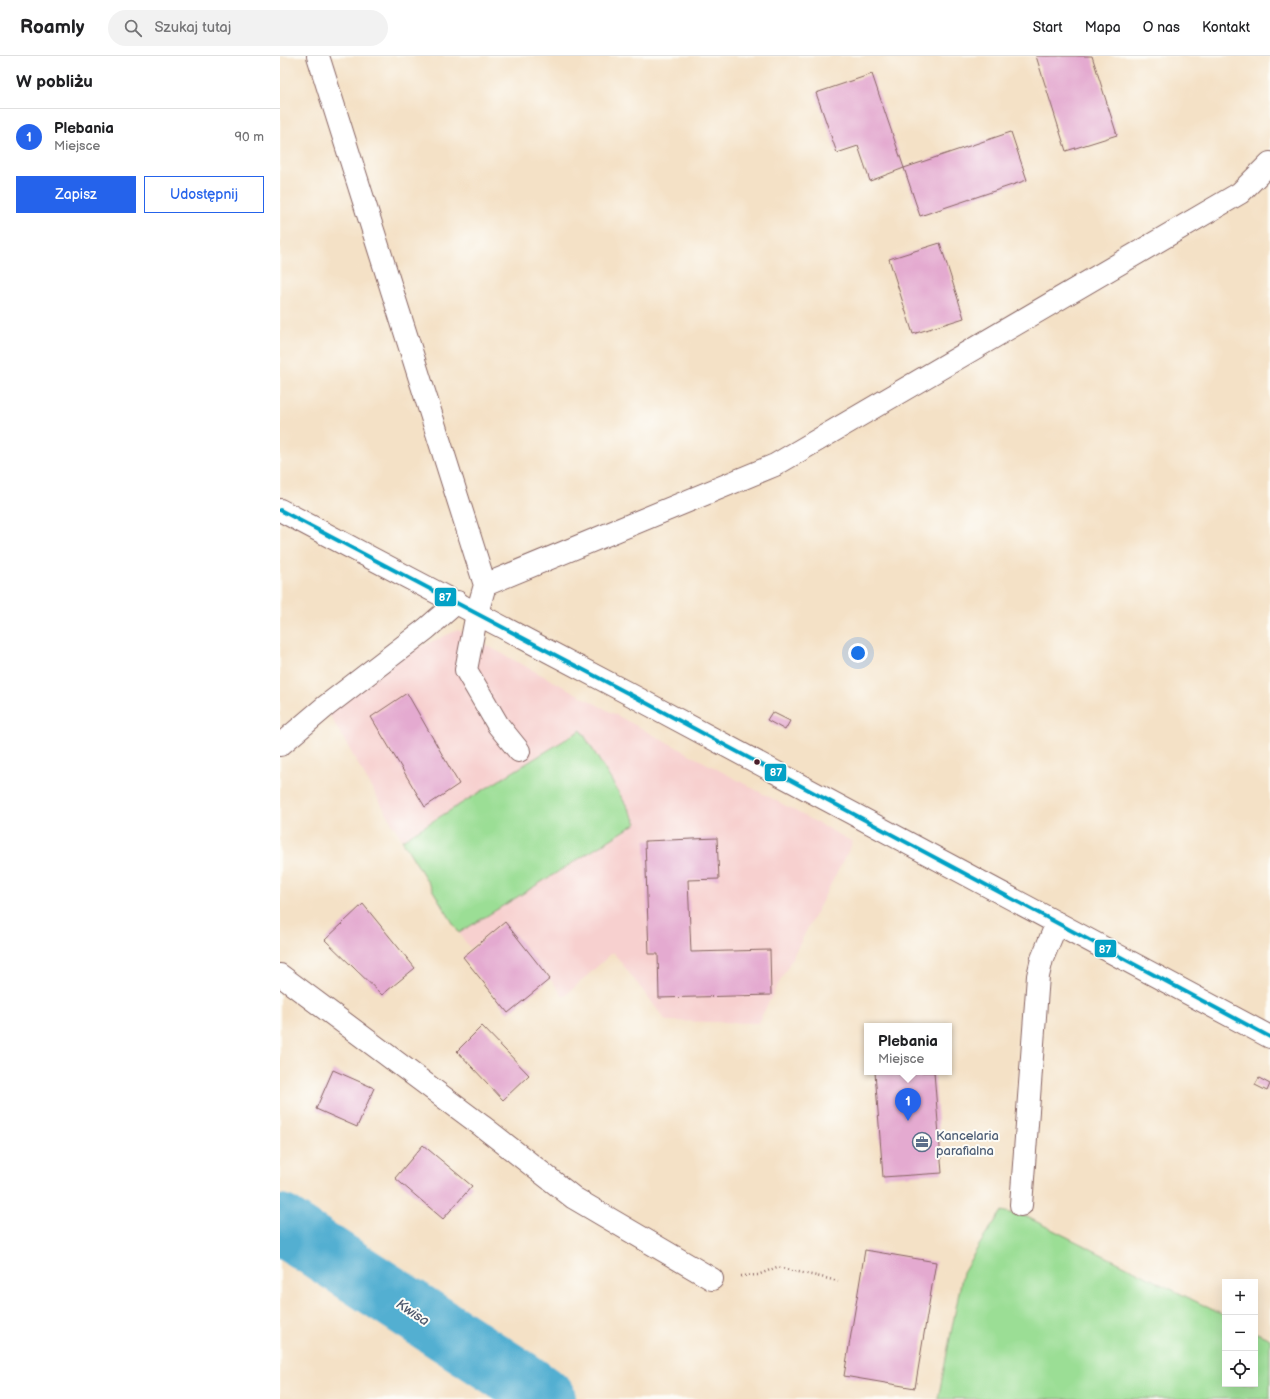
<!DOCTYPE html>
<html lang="pl">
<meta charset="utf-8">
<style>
:root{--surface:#fff;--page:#f2f2f2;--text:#202124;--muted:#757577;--line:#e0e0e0;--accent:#2563eb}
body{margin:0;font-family:"Balsamiq Sans",sans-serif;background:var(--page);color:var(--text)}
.controls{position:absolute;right:12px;bottom:12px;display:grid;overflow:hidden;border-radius:0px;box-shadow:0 4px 16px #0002}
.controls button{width:36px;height:36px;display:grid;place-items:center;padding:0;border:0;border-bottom:1px solid var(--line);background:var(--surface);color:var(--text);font:20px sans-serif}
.you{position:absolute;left:578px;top:597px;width:14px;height:14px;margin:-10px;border:3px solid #fff;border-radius:50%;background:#1a73e8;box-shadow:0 0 0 6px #1a73e833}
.badge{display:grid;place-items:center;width:26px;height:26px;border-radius:50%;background:var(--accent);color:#fff;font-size:13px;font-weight:700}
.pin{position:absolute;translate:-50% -33px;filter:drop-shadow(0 1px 2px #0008)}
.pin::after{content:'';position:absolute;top:21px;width:14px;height:12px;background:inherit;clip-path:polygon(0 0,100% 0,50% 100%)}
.popup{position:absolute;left:584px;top:967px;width:88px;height:52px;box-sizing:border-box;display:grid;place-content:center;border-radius:0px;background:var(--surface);filter:drop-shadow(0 1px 3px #0005);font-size:13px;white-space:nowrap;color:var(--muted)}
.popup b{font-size:15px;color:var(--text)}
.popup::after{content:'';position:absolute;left:50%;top:100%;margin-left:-8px;border:8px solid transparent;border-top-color:var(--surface)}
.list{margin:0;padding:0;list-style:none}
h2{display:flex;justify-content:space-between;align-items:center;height:52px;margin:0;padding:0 16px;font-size:17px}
h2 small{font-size:13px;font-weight:400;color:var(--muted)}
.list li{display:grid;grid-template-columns:26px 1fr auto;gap:12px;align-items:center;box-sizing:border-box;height:56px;padding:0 16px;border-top:1px solid var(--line)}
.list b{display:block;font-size:15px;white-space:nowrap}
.list p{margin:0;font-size:13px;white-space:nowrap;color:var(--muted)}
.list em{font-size:13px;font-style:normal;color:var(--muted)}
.actions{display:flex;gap:8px;padding:12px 16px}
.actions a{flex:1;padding:9px 0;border:1px solid var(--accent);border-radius:0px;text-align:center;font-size:14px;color:var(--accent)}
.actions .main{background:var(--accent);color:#fff}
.icon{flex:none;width:22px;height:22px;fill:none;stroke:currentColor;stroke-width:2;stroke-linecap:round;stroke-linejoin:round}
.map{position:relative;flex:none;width:990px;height:1343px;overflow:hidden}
header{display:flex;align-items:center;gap:24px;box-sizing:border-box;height:56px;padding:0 20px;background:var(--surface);border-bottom:1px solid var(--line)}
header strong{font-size:19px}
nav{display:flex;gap:22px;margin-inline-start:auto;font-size:14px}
.search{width:280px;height:36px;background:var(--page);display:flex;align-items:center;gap:10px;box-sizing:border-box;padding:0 14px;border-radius:22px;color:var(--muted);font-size:15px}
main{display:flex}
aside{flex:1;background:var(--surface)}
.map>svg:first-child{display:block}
.built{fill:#f7d0cf}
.green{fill:#9bde95;stroke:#727e60}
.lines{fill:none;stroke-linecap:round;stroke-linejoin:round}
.river{stroke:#53afd1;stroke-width:60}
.building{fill:#e4aad0}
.minor-casing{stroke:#866361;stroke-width:24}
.major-casing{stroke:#866361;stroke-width:24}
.path{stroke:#866361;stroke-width:2.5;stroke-dasharray:1 3;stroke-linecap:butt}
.minor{stroke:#fff;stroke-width:22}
.major{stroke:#fff;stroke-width:22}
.bus-1-casing{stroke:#fdfcf7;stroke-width:7}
.bus-1{stroke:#04a2c6;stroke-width:4}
.bus-dot{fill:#4a1f2b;stroke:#fdfcf7;stroke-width:1.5}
.labels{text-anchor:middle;stroke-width:4;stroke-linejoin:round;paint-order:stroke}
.service-label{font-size:13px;fill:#4e5e75;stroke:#fdfcf7;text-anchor:start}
.water-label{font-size:14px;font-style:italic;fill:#4e596d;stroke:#fdfcf7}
.line-badge{stroke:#fdfcf7;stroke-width:1.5}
.badge-label{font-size:11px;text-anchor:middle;font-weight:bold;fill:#fff}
</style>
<header>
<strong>Roamly</strong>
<div class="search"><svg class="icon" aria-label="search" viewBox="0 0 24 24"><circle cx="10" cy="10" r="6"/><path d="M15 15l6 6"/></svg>Szukaj tutaj</div>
<nav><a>Start</a><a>Mapa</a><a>O nas</a><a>Kontakt</a></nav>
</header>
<main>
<aside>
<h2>W pobliżu<small></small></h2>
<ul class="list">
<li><span class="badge">1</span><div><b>Plebania</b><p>Miejsce</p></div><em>90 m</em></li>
</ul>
<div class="actions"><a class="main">Zapisz</a><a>Udostępnij</a></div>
</aside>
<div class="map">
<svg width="990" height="1343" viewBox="0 0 990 1343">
<rect width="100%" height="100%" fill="#fdfcf7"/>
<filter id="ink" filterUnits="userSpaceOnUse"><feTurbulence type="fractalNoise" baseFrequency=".025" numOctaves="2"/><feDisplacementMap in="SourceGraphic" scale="8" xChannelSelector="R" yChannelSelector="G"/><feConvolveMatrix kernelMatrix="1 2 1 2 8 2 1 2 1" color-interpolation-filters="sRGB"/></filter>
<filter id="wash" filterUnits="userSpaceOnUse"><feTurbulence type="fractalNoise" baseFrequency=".012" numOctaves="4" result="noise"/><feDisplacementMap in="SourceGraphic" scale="16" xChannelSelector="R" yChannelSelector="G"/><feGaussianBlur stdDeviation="0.9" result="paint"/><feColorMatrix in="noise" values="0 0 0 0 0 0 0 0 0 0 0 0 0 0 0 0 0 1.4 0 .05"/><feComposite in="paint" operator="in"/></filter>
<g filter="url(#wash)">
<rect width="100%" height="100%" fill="#f4e1c6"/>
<polygon class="built" points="178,574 573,786 478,967 386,965 333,896 284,941 225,865 190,892 179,877 122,784 49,658 112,603"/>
<g class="green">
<polygon points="301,674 357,767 179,877 122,784"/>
<polygon points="722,1155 747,1161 945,1260 945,1328 975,1328 975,1276 990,1283 990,1343 658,1343 683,1216 703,1183"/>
</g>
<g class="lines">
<polyline class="river" points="0,1168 244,1327 266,1343"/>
</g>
<g id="blocks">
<g class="building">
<polygon points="756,0 812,0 837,79 786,95"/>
<polygon points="592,18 624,112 590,125 578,90 557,97 536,37"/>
<polygon points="731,76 747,124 640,160 624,112"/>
<polygon points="660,187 684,262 633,278 609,203"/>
<polygon points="127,637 179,728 145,751 91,661"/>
<polygon points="492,656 510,665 505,674 487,664"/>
<polygon points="437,782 439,823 408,824 411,896 490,894 491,939 379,942 378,898 369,898 365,785"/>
<polygon points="83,848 135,912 102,939 45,884"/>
<polygon points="225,866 270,923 228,957 183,901"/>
<polygon points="202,970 249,1019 223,1044 177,995"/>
<polygon points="53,1014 94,1032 77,1071 36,1053"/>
<polygon points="595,1016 654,1016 662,1117 603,1121"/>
<polygon points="979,1022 990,1028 987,1035 975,1029"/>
<polygon points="143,1089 192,1130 163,1163 115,1122"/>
<polygon points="585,1194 656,1206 635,1332 564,1320"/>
</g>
</g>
</g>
<g filter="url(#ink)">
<use href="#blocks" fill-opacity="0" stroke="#866361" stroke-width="1"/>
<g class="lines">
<g class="minor-casing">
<g id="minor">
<polyline points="38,0 205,529 197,557 186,614 218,669 239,695"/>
<polyline points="205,529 495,409 960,137 990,107"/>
<polyline points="0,689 46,650 146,573 177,546"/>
<polyline points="0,919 202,1070 294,1142 432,1223"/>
<polyline points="741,1149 758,920 762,903 777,867"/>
</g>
</g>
<g class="major-casing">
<polyline id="major" points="0,454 357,642 990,981"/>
</g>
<polyline class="path" points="461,1220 478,1219 497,1211 558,1225"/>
<use href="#minor" class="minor"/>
<use href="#major" class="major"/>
<g class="bus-1-casing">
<polyline id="bus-1" points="0,454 357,642 990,981"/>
</g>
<use href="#bus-1" class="bus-1"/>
</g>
</g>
<defs>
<g id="office-ring" transform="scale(1)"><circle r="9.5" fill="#fdfcf7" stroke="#5c6f8a" stroke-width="1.5"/><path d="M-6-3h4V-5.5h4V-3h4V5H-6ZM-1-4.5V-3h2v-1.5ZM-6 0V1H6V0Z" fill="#5c6f8a"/></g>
</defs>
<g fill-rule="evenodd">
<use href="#office-ring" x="642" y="1086"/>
</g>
<circle class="bus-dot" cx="477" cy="706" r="3.5"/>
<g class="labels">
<g class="service-label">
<text x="656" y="1084">Kancelaria<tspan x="656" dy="15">parafialna</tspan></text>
</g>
<g class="water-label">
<text transform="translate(133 1256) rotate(33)" y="5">Kwisa</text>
</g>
</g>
<g class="line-badge">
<rect x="154" y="531" width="23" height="20" rx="4" fill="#04a2c6"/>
<rect x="484" y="707" width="23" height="19" rx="4" fill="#04a2c6"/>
<rect x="814" y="883" width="23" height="19" rx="4" fill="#04a2c6"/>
</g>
<g class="badge-label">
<text x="165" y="545">87</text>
<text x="496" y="720">87</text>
<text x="825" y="897">87</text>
</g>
</svg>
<div class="controls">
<button>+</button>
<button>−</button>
<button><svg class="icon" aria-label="locate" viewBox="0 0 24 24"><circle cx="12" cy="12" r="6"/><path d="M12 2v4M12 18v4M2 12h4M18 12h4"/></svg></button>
</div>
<div class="you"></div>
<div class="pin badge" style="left:628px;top:1065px">1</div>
<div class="popup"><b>Plebania</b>Miejsce</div>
</div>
</main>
